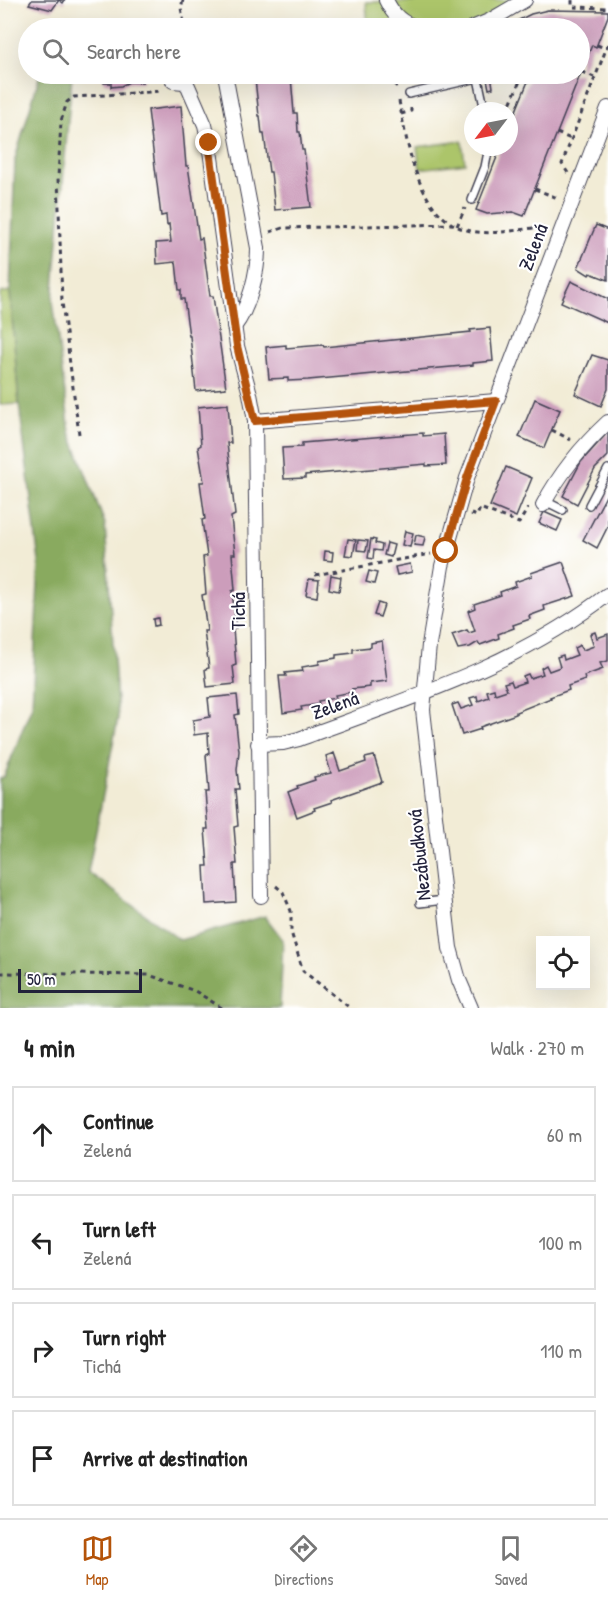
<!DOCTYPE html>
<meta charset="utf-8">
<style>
:root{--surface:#fff;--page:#f6f6f6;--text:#222;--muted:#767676;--line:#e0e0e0;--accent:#b45309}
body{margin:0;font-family:"Patrick Hand",sans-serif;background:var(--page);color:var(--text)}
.controls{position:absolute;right:18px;bottom:18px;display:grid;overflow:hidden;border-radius:0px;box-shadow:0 6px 24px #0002}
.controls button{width:54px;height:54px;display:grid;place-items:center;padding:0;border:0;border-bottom:2px solid var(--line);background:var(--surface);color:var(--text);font:30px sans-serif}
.compass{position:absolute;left:464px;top:102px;width:54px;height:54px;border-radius:50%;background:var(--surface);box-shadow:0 6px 24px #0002;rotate:238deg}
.scale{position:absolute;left:18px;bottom:15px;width:124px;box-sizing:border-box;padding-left:6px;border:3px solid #22223b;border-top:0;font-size:16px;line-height:21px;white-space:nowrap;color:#22223b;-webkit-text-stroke:4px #fff;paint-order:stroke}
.stop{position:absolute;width:18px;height:18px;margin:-14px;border:4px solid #b45309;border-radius:50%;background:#fff}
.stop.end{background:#b45309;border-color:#fff;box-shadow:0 2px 6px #0008}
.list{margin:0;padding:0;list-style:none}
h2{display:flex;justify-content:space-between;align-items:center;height:78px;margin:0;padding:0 24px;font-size:26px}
h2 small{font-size:20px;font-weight:400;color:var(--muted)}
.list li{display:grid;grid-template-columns:39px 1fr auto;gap:18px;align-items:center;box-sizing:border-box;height:96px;margin:0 12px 12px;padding:0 12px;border:2px solid var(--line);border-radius:0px}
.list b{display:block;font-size:22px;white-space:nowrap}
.list p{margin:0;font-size:20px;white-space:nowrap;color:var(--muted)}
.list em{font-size:20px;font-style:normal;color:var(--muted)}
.icon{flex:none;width:33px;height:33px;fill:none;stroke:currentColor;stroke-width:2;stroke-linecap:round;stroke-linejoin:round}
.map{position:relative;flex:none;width:608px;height:1008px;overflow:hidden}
.search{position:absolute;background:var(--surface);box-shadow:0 6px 24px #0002;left:18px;right:18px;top:18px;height:66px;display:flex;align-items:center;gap:15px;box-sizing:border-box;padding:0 21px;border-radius:33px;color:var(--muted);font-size:22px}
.sheet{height:510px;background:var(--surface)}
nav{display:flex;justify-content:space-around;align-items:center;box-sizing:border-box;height:84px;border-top:2px solid var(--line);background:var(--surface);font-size:16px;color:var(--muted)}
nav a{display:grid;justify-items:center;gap:3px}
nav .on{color:var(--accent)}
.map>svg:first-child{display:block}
.green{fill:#acc56b;stroke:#677453;stroke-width:1.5}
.forest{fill:#89aa5f;stroke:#56664d;stroke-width:1.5}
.building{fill:#cc9dbb}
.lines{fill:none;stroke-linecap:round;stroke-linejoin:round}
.service-casing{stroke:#414052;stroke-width:10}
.minor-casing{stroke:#414052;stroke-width:16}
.path{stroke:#414052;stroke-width:3;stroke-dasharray:4.5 4.5;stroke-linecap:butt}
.service{stroke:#fff;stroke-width:7}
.minor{stroke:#fff;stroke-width:14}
.route{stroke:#b45309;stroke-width:8}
.labels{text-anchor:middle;stroke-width:4.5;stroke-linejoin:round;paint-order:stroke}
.street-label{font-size:20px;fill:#22223b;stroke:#fff}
</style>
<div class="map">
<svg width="608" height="1008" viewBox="0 0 608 1008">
<rect width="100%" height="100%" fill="#fff"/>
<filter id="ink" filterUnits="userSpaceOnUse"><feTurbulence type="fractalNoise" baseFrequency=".0167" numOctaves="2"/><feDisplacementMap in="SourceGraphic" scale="12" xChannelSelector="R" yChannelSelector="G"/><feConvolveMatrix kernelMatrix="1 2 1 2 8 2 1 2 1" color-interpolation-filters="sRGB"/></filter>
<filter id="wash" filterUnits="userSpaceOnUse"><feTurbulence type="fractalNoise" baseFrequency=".008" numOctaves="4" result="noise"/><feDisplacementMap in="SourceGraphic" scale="24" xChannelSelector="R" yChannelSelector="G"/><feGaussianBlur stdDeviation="1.35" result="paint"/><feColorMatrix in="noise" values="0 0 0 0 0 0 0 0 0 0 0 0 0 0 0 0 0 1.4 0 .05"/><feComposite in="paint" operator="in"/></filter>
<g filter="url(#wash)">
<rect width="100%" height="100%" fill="#f2ecd6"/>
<g class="green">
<polygon points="418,0 527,0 484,28 368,28 366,2 415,2"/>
<polygon points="462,141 465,163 420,169 417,147"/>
<polygon points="10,291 19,404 0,405 0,293"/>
</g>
<polygon class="forest" points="40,74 72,74 53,301 70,432 105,524 118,718 88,872 180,940 265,916 283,940 280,1008 0,1008 0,778 4,777 32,705 39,562 19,404 10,291 15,159"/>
<g id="blocks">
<g class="building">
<polygon points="32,0 65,0 63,3 59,0 52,10 29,4"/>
<polygon points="548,10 608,11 608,16 596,47 592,45 524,216 513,212 487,214 476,210 501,147 509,147 509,128 531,74 580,74 580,28 503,28 531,14"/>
<polygon points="101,74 143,74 143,82 129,82 121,86 111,87 111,83 104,83"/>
<polygon points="251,74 288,74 288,77 291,77 294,113 297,113 298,132 300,132 302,150 304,150 311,207 275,210 271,172 269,172 264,134 262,134 260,116 259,116 255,79 252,79"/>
<polygon points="486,74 491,74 493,88 489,89"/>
<polygon points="181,106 186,166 188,166 199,239 202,238 210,296 213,296 226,388 196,391 190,336 189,336 184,299 181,299 181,290 179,290 176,262 157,264 156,243 171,242 169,224 167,225 166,215 161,216 148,110"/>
<polygon points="596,225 608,230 608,280 590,273 589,275 578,268"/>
<polygon points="571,281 608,299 608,323 561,302"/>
<polygon points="490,328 493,361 473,363 473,365 308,380 288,381 288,378 269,379 266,347 286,345 286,348 323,345 324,347 471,332 470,330"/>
<polygon points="592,355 608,360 608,389 601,406 575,394"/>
<polygon points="535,399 560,410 544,448 519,437"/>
<polygon points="228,404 231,443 227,443 235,515 231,517 235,554 232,554 235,590 232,591 236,628 233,629 236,665 233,666 235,684 207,687 205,669 209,668 204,631 207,631 202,595 206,594 203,557 207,556 202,520 205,519 200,482 204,482 198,447 201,445 198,407"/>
<polygon points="608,432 608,456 595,469 577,504 563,496 581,462"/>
<polygon points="423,433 423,436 444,434 446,465 426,466 426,464 305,475 305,478 284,479 282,448 302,447 302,443"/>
<polygon points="506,467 532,478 516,517 490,506"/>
<polygon points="608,492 608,526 597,548 583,540"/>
<polygon points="544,512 562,520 557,531 539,523"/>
<polygon points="405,531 413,533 410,547 402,545"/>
<polygon points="416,535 425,537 423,546 414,545"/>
<polygon points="348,539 356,540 353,556 345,555"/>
<polygon points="371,539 376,540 375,543 382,545 381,551 374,550 373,559 368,558"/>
<polygon points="358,540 368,541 366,551 357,550"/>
<polygon points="387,543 394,545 391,557 384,555"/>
<polygon points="325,551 333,552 332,561 324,560"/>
<polygon points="563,562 575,596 544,606 545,610 529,616 530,619 513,625 514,628 498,634 499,638 480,645 478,642 470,647 458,649 452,635 467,630 469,633 475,631 468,611 475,608 474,604 501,595 500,592 516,586 515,582 532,576 531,573"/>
<polygon points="410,564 412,572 397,575 395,567"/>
<polygon points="369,571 377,573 374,584 366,582"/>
<polygon points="331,575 341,577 339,591 329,589"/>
<polygon points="309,579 319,580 317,597 306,595"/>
<polygon points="378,603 384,605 380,617 374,615"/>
<polygon points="158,618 159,625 154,626 153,619"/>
<polygon points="595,632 597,638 608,634 608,661 600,663 603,669 584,676 585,680 568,686 569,690 550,697 551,698 516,712 516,714 480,727 481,729 462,735 452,705 458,703 461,709 473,705 470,698 477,696 478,701 489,697 487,691 494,689 495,694 507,690 504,683 511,681 513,686 525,682 523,676 528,674 530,678 543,674 541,668 546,665 549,671 560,667 557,657 563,655 564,660 577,655 574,648 580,645 583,650 594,646 590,634"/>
<polygon points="382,641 387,681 370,683 370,687 352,689 353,692 335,695 336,698 318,701 319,704 301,707 302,710 283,713 279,676 286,676 285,673 303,671 302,667 319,664 319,661 336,658 336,655 353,653 353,649 371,647 371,643"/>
<polygon points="237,695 239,714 235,715 239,751 237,770 239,789 235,789 238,826 234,827 237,864 234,864 236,902 206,904 204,866 208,866 205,829 208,829 205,792 209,792 206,755 209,754 208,733 194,735 193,720 210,717 208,698"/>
<polygon points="334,753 340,771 366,762 365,758 374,756 382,782 331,800 332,802 314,808 315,810 297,817 288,792 298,788 297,786 315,780 314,777 331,773 326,756"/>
</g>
</g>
</g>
<g filter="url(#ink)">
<use href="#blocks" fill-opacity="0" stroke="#414052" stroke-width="1.5"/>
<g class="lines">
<g class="service-casing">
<g id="service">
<polyline points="477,74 485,111"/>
<polyline points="409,94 478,78"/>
<polyline points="472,200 485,167 489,147"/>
<polyline points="545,501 563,510"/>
<polyline points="589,505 608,469"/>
<polyline points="420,903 444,900"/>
</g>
</g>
<g class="minor-casing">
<g id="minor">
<path d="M 386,0 C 393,15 402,24 419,28"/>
<polyline points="472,28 489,21 525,0"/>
<path d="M 225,74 L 258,248 C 258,273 249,308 234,327"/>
<polyline points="173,81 184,82 188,86 205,125 209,143 237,346 250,394 255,421 261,896"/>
<polyline points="255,421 496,401"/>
<path d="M 543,505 C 560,473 581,447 608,422"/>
<path d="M 258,744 L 283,743 L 299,739 C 407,699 515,666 607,595"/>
<polyline points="471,1008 459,980 450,948 423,710 429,645 442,566 467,478 608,108"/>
</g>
</g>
<g class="path">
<polyline points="183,0 181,8 185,28"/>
<polyline points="572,0 572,7 608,8"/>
<polyline points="597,45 605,48"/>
<polyline points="582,72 594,77"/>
<polyline points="394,74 397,91"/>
<path d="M 399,101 C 407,142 417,217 467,230 C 492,237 521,228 546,227"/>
<polyline points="507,111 523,74"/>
<polyline points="401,114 411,111 411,105"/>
<polyline points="557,133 571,139"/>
<polyline points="568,173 562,164 608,44"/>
<polyline points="535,189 560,199"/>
<polyline points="457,226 465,208"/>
<polyline points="270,232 283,228 452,224"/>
<polyline points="552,430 571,440"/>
<polyline points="79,434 62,302 58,178 61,121 67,102 74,97 163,91"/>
<polyline points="471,514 477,516 480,508 519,523 528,508"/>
<polyline points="315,575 431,554"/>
<polyline points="276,886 283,892 291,911 291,932 303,971 350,1008"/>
<polyline points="0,973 149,975 195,991 222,1008"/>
</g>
<use href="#service" class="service"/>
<use href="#minor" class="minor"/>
</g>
</g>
<g class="lines" filter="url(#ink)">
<polyline class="route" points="209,143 237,346 255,421 496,401 467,478 446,551"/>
</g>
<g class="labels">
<g class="street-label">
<text transform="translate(533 247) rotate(-69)" y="7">Zelená</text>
<text transform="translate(238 611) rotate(-90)" y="7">Tichá</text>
<text transform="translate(335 705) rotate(-20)" y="7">Zelená</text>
<text transform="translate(419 855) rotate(-96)" y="7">Nezábudková</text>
</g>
</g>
</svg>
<div class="controls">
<button><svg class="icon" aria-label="locate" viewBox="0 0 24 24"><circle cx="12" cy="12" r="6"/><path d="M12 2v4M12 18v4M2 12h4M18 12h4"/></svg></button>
</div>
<svg class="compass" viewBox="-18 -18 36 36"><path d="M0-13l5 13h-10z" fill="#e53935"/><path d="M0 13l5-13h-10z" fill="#767676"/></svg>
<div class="scale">50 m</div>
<div class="stop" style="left:446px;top:551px"></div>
<div class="stop end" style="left:209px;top:143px"></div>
<div class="search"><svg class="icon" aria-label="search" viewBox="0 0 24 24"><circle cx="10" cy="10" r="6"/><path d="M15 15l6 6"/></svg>Search here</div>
</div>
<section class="sheet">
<h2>4 min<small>Walk · 270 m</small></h2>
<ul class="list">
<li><svg class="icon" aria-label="ahead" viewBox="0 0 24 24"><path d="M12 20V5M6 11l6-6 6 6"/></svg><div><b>Continue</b><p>Zelená</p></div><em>60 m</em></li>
<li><svg class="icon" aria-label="left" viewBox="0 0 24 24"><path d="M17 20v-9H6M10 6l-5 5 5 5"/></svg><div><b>Turn left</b><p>Zelená</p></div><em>100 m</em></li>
<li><svg class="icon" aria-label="right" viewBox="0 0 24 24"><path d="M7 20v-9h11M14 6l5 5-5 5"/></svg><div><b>Turn right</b><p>Tichá</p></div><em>110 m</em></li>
<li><svg class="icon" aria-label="arrive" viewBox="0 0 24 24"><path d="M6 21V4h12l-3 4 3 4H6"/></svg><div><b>Arrive at destination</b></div></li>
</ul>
</section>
<nav>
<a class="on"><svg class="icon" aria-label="map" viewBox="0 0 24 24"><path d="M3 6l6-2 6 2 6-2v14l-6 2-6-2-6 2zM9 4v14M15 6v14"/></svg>Map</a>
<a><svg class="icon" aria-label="directions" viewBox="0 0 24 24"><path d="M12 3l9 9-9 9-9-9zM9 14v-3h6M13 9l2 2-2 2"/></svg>Directions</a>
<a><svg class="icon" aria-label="saved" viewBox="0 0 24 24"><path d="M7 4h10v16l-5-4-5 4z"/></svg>Saved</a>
</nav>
